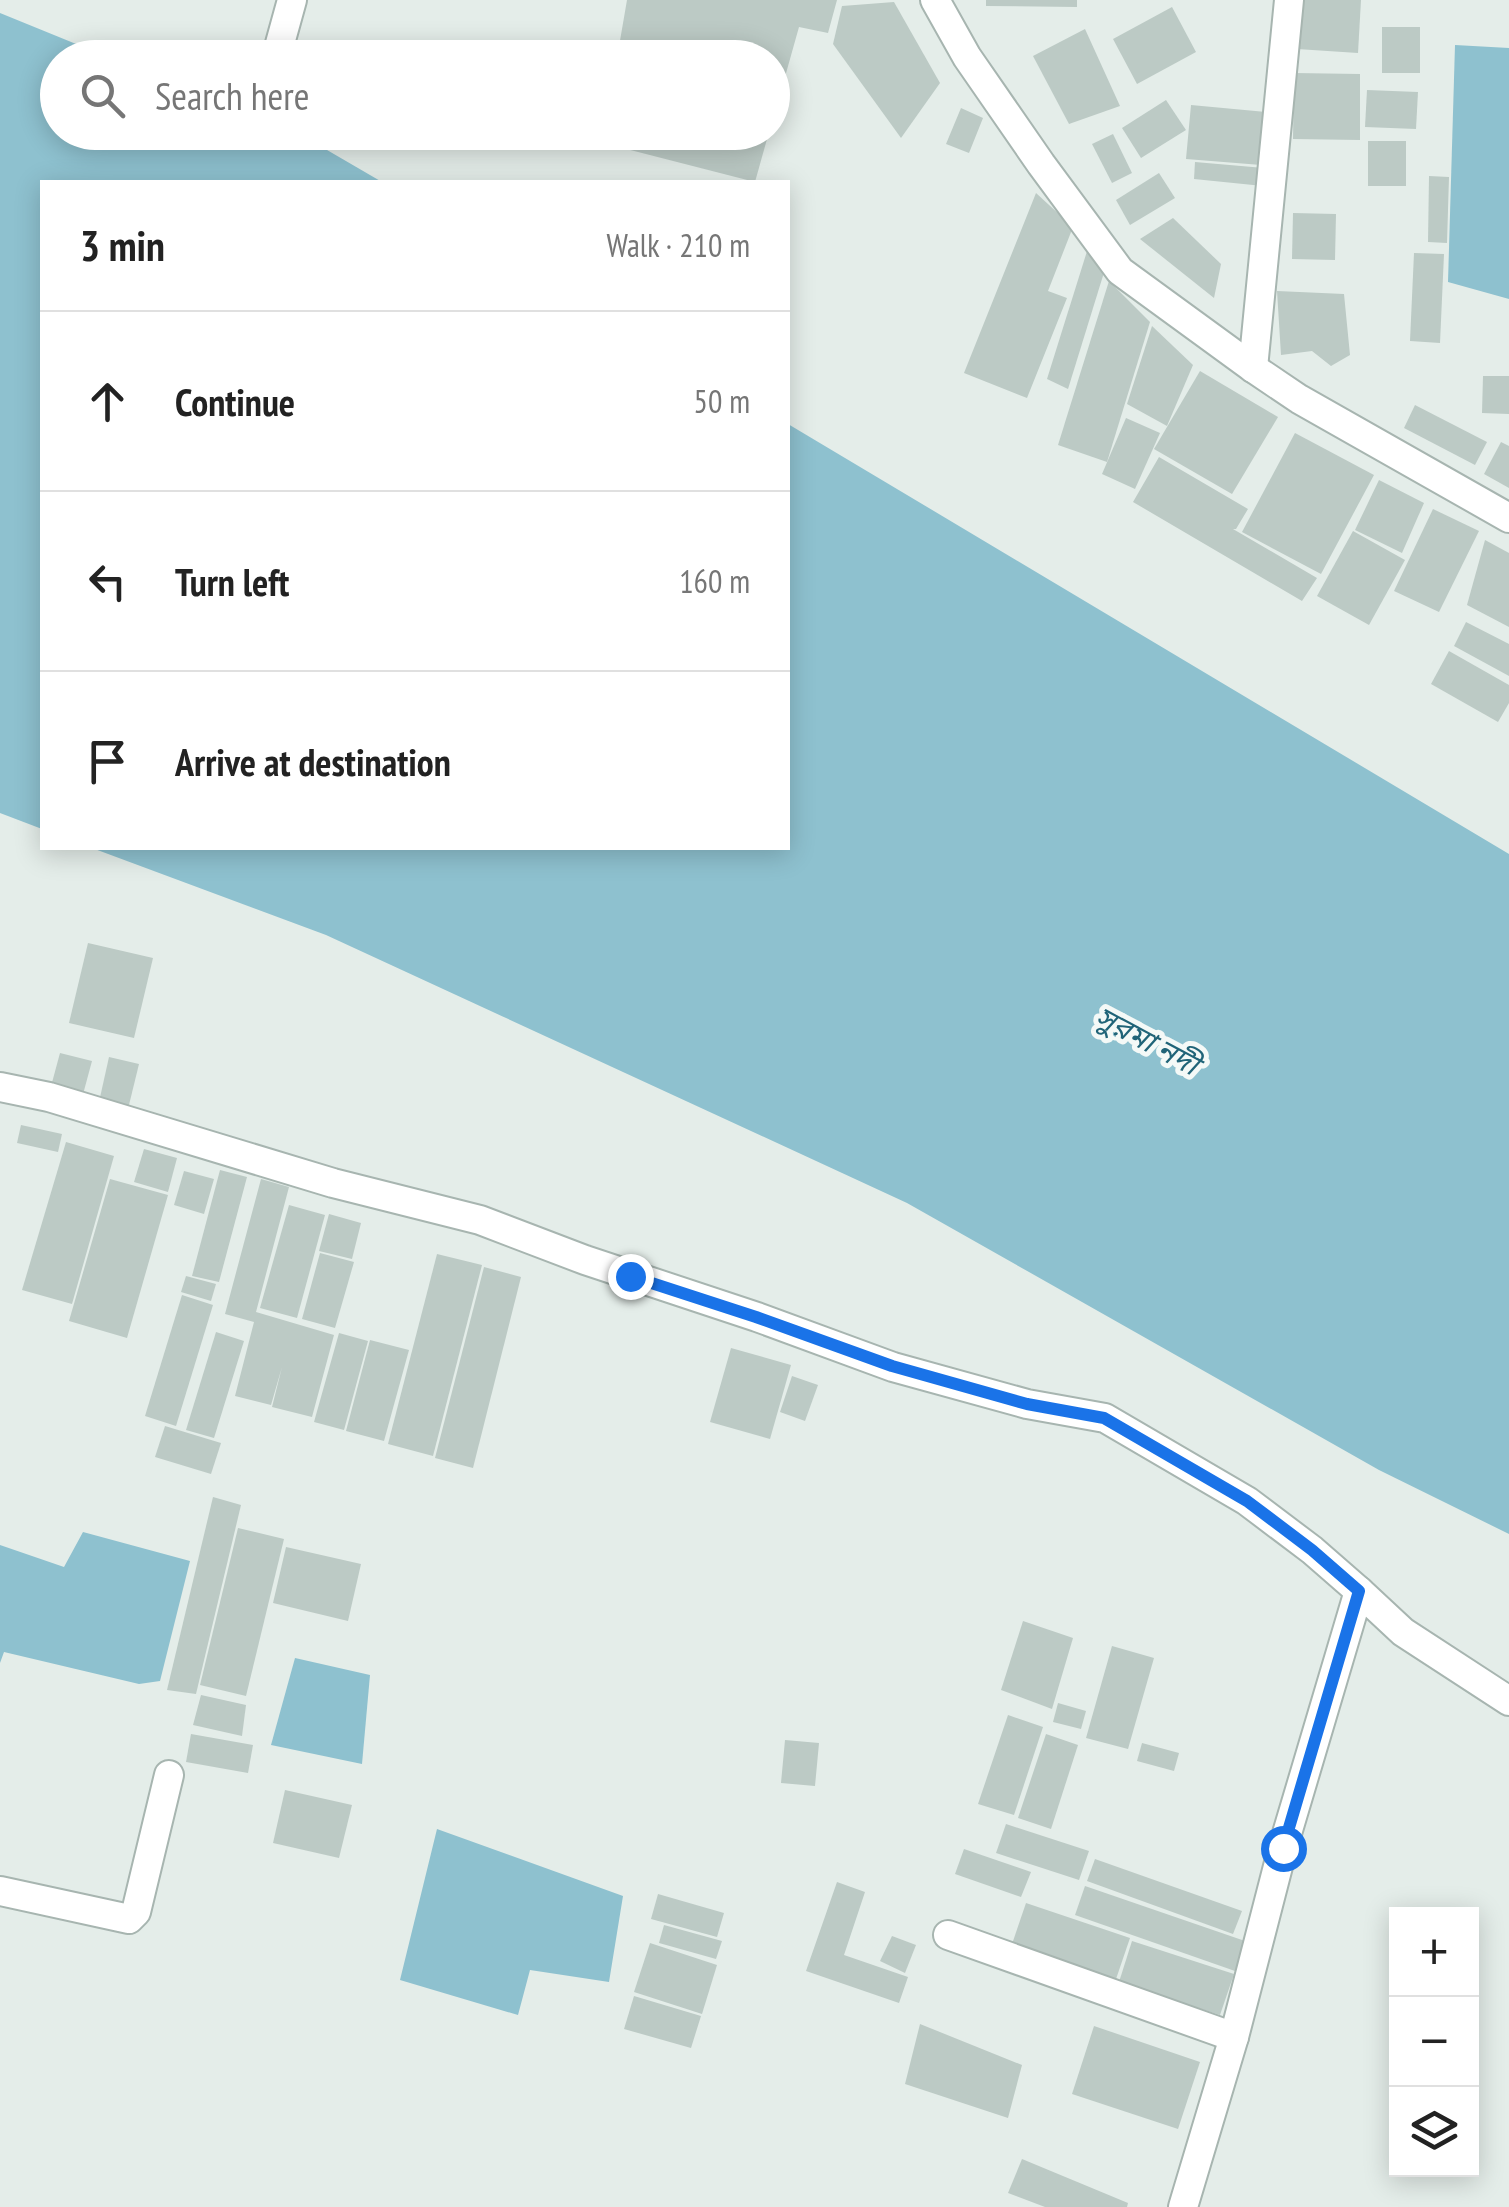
<!DOCTYPE html>
<meta charset="utf-8">
<style>
:root{--surface:#fff;--page:#f2f2f2;--text:#222;--muted:#767676;--line:#e0e0e0}
body{margin:0;font-family:"PT Sans Narrow","Noto Sans Bengali",sans-serif;background:var(--page);color:var(--text)}
.controls{position:absolute;right:30px;bottom:30px;display:grid;overflow:hidden;border-radius:0px;box-shadow:0 5px 25px #0003}
.controls button{width:90px;height:90px;display:grid;place-items:center;padding:0;border:0;border-bottom:2px solid var(--line);background:var(--surface);color:var(--text);font:50px sans-serif}
.stop{position:absolute;width:30px;height:30px;margin:-22px;border:8px solid #1a73e8;border-radius:50%;background:#fff}
.stop.end{background:#1a73e8;border-color:#fff;box-shadow:0 2px 10px #0008}
.list{margin:0;padding:0;list-style:none}
h2{display:flex;justify-content:space-between;align-items:center;height:130px;margin:0;padding:0 40px;font-size:42px}
h2 small{font-size:32px;font-weight:400;color:var(--muted)}
.list li{display:grid;grid-template-columns:65px 1fr auto;gap:30px;align-items:center;box-sizing:border-box;height:180px;padding:0 40px;border-top:2px solid var(--line)}
.list b{display:block;font-size:38px;white-space:nowrap}
.list em{font-size:32px;font-style:normal;color:var(--muted)}
.icon{flex:none;width:55px;height:55px;fill:none;stroke:currentColor;stroke-width:2;stroke-linecap:round;stroke-linejoin:round}
.map{position:relative;flex:none;width:1509px;height:2207px;overflow:hidden}
.search{position:absolute;background:var(--surface);box-shadow:0 5px 25px #0003;left:40px;top:40px;width:750px;height:110px;display:flex;align-items:center;gap:25px;box-sizing:border-box;padding:0 35px;border-radius:55px;color:var(--muted);font-size:38px}
.panel{position:absolute;background:var(--surface);box-shadow:0 5px 25px #0003;left:40px;top:180px;width:750px;height:670px;border-radius:0px}
.map>svg:first-child{display:block}
.water{fill:#8ec1cf}
.building{fill:#bccac5}
.lines{fill:none;stroke-linecap:round;stroke-linejoin:round}
.minor-casing{stroke:#a7b5b0;stroke-width:32}
.minor{stroke:#fff;stroke-width:28}
.route{stroke:#1a73e8;stroke-width:12}
.labels{text-anchor:middle;stroke-width:10;stroke-linejoin:round;paint-order:stroke}
.water-label{font-size:30px;font-style:italic;fill:#206478;stroke:#f4f9f7}
</style>
<div class="map">
<svg width="1509" height="2207" viewBox="0 0 1509 2207">
<rect width="100%" height="100%" fill="#e4ede9"/>
<g class="water">
<polygon points="0,13 108,57 58,58 58,132 290,133 315,143 382,182 42,182 42,829 0,813"/>
<polygon points="1455,45 1509,48 1509,299 1448,282"/>
<polygon points="788,424 1509,854 1509,1534 1379,1470 907,1203 326,935 92,848 788,848"/>
<polygon points="83,1532 190,1561 160,1681 139,1684 4,1652 0,1663 0,1545 64,1567"/>
<polygon points="295,1658 370,1675 362,1764 271,1745"/>
<polygon points="437,1829 623,1896 609,1982 530,1970 518,2015 400,1980"/>
</g>
<g class="building">
<polygon points="627,0 837,0 828,33 799,27 774,116 772,58 617,58"/>
<polygon points="986,0 1077,0 1077,7 986,6"/>
<polygon points="1301,0 1361,0 1358,53 1297,49"/>
<polygon points="894,2 940,83 901,138 833,44 842,6"/>
<polygon points="1172,7 1196,52 1137,84 1113,39"/>
<rect x="1382" y="27" width="38" height="46"/>
<polygon points="1085,29 1120,106 1069,124 1033,56"/>
<polygon points="1294,73 1360,74 1360,140 1293,139"/>
<polygon points="1367,90 1418,92 1416,129 1365,127"/>
<polygon points="1166,100 1186,130 1141,158 1122,128"/>
<polygon points="1191,105 1266,112 1261,165 1186,159"/>
<polygon points="961,108 983,118 969,153 946,144"/>
<polygon points="605,132 769,132 755,182 603,143"/>
<polygon points="1113,134 1132,173 1112,183 1092,144"/>
<rect x="1368" y="141" width="38" height="45"/>
<polygon points="1195,162 1264,168 1263,186 1194,179"/>
<polygon points="1159,173 1175,198 1130,225 1116,200"/>
<polygon points="1429,176 1449,177 1447,243 1428,242"/>
<polygon points="1036,193 1073,227 1048,291 1067,298 1027,398 964,373"/>
<polygon points="1293,213 1336,214 1335,260 1292,259"/>
<polygon points="1173,218 1221,264 1214,298 1140,239"/>
<polygon points="1088,248 1106,266 1068,389 1047,379"/>
<polygon points="1414,253 1444,254 1440,343 1410,341"/>
<polygon points="1109,281 1150,322 1107,462 1058,445"/>
<polygon points="1277,291 1344,294 1350,355 1331,366 1312,351 1281,355"/>
<polygon points="1152,326 1193,365 1167,426 1127,404"/>
<polygon points="1200,371 1278,417 1232,494 1154,449"/>
<polygon points="1483,376 1509,376 1509,414 1482,413"/>
<polygon points="1415,405 1487,442 1475,465 1404,428"/>
<polygon points="1126,418 1160,433 1135,489 1102,474"/>
<polygon points="1295,433 1374,475 1321,574 1242,532"/>
<polygon points="1501,442 1509,446 1509,488 1484,474"/>
<polygon points="1159,457 1248,509 1236,529 1233,529 1317,578 1302,601 1133,502"/>
<polygon points="1379,480 1424,503 1402,553 1355,530"/>
<polygon points="1433,509 1479,531 1439,612 1394,591"/>
<polygon points="1353,531 1405,560 1369,625 1317,596"/>
<polygon points="1485,540 1509,553 1509,627 1467,605"/>
<polygon points="1466,622 1509,644 1509,676 1454,646"/>
<polygon points="1449,651 1509,685 1509,703 1498,722 1431,684"/>
<polygon points="88,943 153,958 134,1038 69,1023"/>
<polygon points="60,1053 92,1061 82,1098 50,1090"/>
<polygon points="109,1057 139,1064 128,1109 99,1102"/>
<polygon points="21,1125 62,1134 58,1152 17,1143"/>
<polygon points="66,1142 114,1156 72,1304 22,1290"/>
<polygon points="144,1149 177,1158 168,1192 134,1182"/>
<polygon points="220,1170 247,1177 219,1282 192,1276"/>
<polygon points="184,1171 214,1179 204,1214 174,1205"/>
<polygon points="110,1179 168,1195 127,1338 69,1321"/>
<polygon points="261,1179 289,1187 256,1312 334,1335 312,1417 272,1407 282,1367 271,1405 235,1396 254,1322 225,1314"/>
<polygon points="289,1205 325,1215 297,1318 260,1308"/>
<polygon points="329,1214 361,1223 352,1259 319,1251"/>
<polygon points="320,1253 354,1262 335,1328 302,1319"/>
<polygon points="437,1254 482,1265 433,1456 388,1444"/>
<polygon points="484,1267 521,1277 473,1468 435,1458"/>
<polygon points="186,1276 216,1284 211,1301 181,1292"/>
<polygon points="182,1295 213,1305 176,1426 145,1416"/>
<polygon points="216,1332 244,1341 214,1438 186,1430"/>
<polygon points="339,1333 368,1341 344,1430 314,1422"/>
<polygon points="370,1340 409,1350 384,1441 346,1431"/>
<polygon points="731,1348 791,1365 770,1439 710,1422"/>
<polygon points="792,1376 818,1385 805,1421 780,1412"/>
<polygon points="165,1426 221,1443 211,1474 155,1457"/>
<polygon points="213,1497 241,1505 196,1694 167,1690"/>
<polygon points="238,1528 284,1539 246,1696 200,1685"/>
<polygon points="286,1547 361,1564 348,1621 273,1603"/>
<polygon points="1023,1621 1073,1638 1052,1709 1001,1690"/>
<polygon points="1112,1646 1154,1658 1128,1749 1086,1738"/>
<polygon points="201,1695 246,1705 242,1736 193,1725"/>
<polygon points="1058,1703 1086,1711 1081,1729 1053,1722"/>
<polygon points="1008,1715 1043,1727 1014,1815 978,1804"/>
<polygon points="191,1734 253,1745 248,1773 186,1762"/>
<polygon points="1046,1734 1078,1745 1051,1829 1018,1818"/>
<polygon points="785,1740 819,1743 815,1786 781,1783"/>
<polygon points="1142,1743 1179,1753 1174,1771 1137,1761"/>
<polygon points="285,1790 352,1805 339,1858 273,1843"/>
<polygon points="1006,1824 1089,1851 1079,1880 996,1853"/>
<polygon points="964,1849 1031,1872 1021,1897 955,1874"/>
<polygon points="1095,1859 1242,1911 1233,1934 1087,1881"/>
<polygon points="837,1882 865,1892 844,1955 908,1977 899,2003 806,1971"/>
<polygon points="1085,1886 1245,1941 1235,1971 1075,1915"/>
<polygon points="658,1894 724,1913 717,1937 651,1919"/>
<polygon points="1026,1903 1130,1938 1115,1982 1011,1947"/>
<polygon points="664,1925 722,1941 716,1959 659,1943"/>
<polygon points="892,1936 916,1945 905,1973 880,1961"/>
<polygon points="1132,1941 1234,1974 1220,2015 1119,1982"/>
<polygon points="650,1943 717,1965 702,2014 634,1992"/>
<polygon points="634,1996 701,2016 691,2048 624,2029"/>
<polygon points="920,2024 1022,2065 1008,2118 905,2084"/>
<polygon points="1094,2026 1200,2062 1178,2129 1072,2094"/>
<polygon points="1022,2159 1128,2203 1127,2207 1045,2207 1008,2193"/>
</g>
<g class="lines">
<g class="minor-casing">
<g id="minor">
<polyline points="935,0 967,57 1041,164 1120,271 1253,368 1299,399 1509,518"/>
<polyline points="276,58 292,0"/>
<polyline points="1253,368 1289,0"/>
<polyline points="0,1087 49,1097 333,1183 480,1220 585,1260 757,1317 893,1367 1027,1404 1105,1418 1247,1501 1312,1550 1359,1591 1283,1847 1234,2037 1183,2207"/>
<polyline points="1359,1591 1403,1632 1509,1701"/>
<polyline points="0,1891 129,1919 136,1912 169,1775"/>
<polyline points="948,1935 1234,2037"/>
</g>
</g>
<use href="#minor" class="minor"/>
</g>
<g class="lines">
<polyline class="route" points="630,1276 756,1317 892,1366 1027,1404 1104,1418 1247,1501 1312,1550 1359,1591 1283,1848"/>
</g>
<g class="labels">
<g class="water-label">
<text transform="translate(1147 1041) rotate(28)" y="10">সুরমা নদী</text>
</g>
</g>
</svg>
<div class="controls">
<button>+</button>
<button>−</button>
<button><svg class="icon" aria-label="layers" viewBox="0 0 24 24"><path d="M12 4l9 5-9 5-9-5zM3 14l9 5 9-5"/></svg></button>
</div>
<div class="stop" style="left:1283px;top:1848px"></div>
<div class="stop end" style="left:630px;top:1276px"></div>
<div class="search"><svg class="icon" aria-label="search" viewBox="0 0 24 24"><circle cx="10" cy="10" r="6"/><path d="M15 15l6 6"/></svg>Search here</div>
<section class="panel">
<h2>3 min<small>Walk · 210 m</small></h2>
<ul class="list">
<li><svg class="icon" aria-label="ahead" viewBox="0 0 24 24"><path d="M12 20V5M6 11l6-6 6 6"/></svg><div><b>Continue</b></div><em>50 m</em></li>
<li><svg class="icon" aria-label="left" viewBox="0 0 24 24"><path d="M17 20v-9H6M10 6l-5 5 5 5"/></svg><div><b>Turn left</b></div><em>160 m</em></li>
<li><svg class="icon" aria-label="arrive" viewBox="0 0 24 24"><path d="M6 21V4h12l-3 4 3 4H6"/></svg><div><b>Arrive at destination</b></div></li>
</ul>
</section>
</div>
